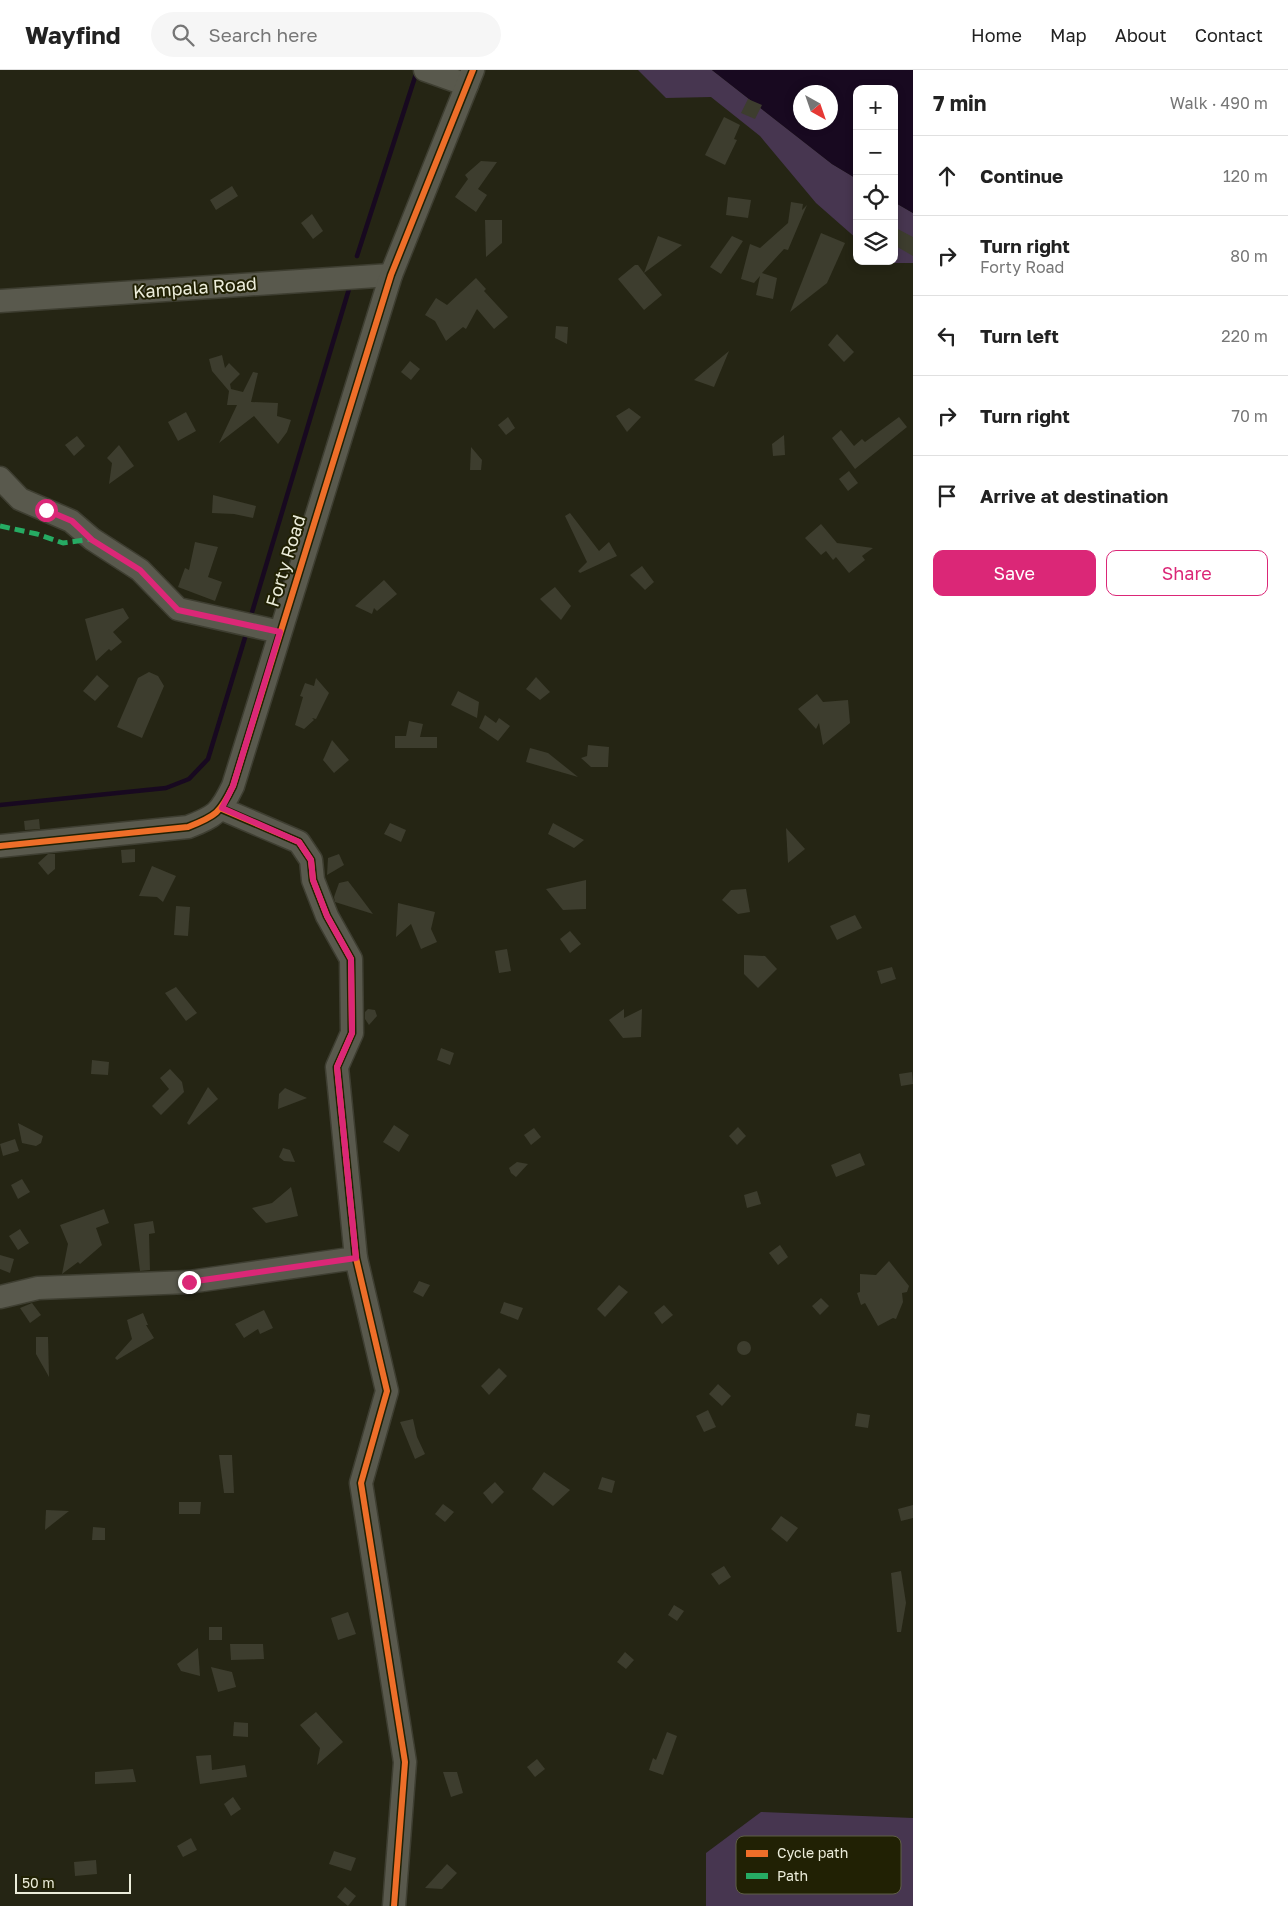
<!DOCTYPE html>
<meta charset="utf-8">
<style>
:root{--surface:#fff;--page:#f6f6f6;--text:#222;--muted:#767676;--line:#e0e0e0;--accent:#db2777}
body{margin:0;font-family:"Golos Text",sans-serif;background:var(--page);color:var(--text)}
.controls{position:absolute;right:15px;top:15px;display:grid;overflow:hidden;border-radius:10px;box-shadow:0 2px 8px #0003}
.controls button{width:45px;height:45px;display:grid;place-items:center;padding:0;border:0;border-bottom:1px solid var(--line);background:var(--surface);color:var(--text);font:25px sans-serif}
.compass{position:absolute;left:793px;top:15px;width:45px;height:45px;border-radius:50%;background:var(--surface);box-shadow:0 2px 8px #0003;rotate:140deg}
.scale{position:absolute;left:15px;bottom:12px;width:116px;box-sizing:border-box;padding-left:5px;border:2px solid #eceddb;border-top:0;font-size:14px;line-height:18px;white-space:nowrap;color:#eceddb;-webkit-text-stroke:4px #212104;paint-order:stroke}
.stop{position:absolute;width:15px;height:15px;margin:-11px;border:4px solid #db2777;border-radius:50%;background:#fff}
.stop.end{background:#db2777;border-color:#fff;box-shadow:0 1px 5px #0008}
.list{margin:0;padding:0;list-style:none}
h2{display:flex;justify-content:space-between;align-items:center;height:65px;margin:0;padding:0 20px;font-size:21px}
h2 small{font-size:16px;font-weight:400;color:var(--muted)}
.list li{display:grid;grid-template-columns:32px 1fr auto;gap:15px;align-items:center;box-sizing:border-box;height:80px;padding:0 20px;border-top:1px solid var(--line)}
.list b{display:block;font-size:19px;white-space:nowrap}
.list p{margin:0;font-size:16px;white-space:nowrap;color:var(--muted)}
.list em{font-size:16px;font-style:normal;color:var(--muted)}
.actions{display:flex;gap:10px;padding:15px 20px}
.actions a{flex:1;padding:11px 0;border:1px solid var(--accent);border-radius:10px;text-align:center;font-size:18px;color:var(--accent)}
.actions .main{background:var(--accent);color:#fff}
.icon{flex:none;width:28px;height:28px;fill:none;stroke:currentColor;stroke-width:2;stroke-linecap:round;stroke-linejoin:round}
.map{position:relative;flex:none;width:913px;height:1836px;overflow:hidden}
header{display:flex;align-items:center;gap:30px;box-sizing:border-box;height:70px;padding:0 25px;background:var(--surface);border-bottom:1px solid var(--line)}
header strong{font-size:24px}
nav{display:flex;gap:28px;margin-inline-start:auto;font-size:18px}
.search{width:350px;height:45px;background:var(--page);display:flex;align-items:center;gap:12px;box-sizing:border-box;padding:0 18px;border-radius:28px;color:var(--muted);font-size:19px}
main{display:flex}
aside{flex:1;background:var(--surface)}
.map>svg:first-child{display:block}
.green{fill:#473650}
.water{fill:#180920;fill-rule:evenodd}
.lines{fill:none;stroke-linecap:round;stroke-linejoin:round}
.stream{stroke:#180920;stroke-width:4.5}
.building{fill:#3d3d2e}
.minor-casing{stroke:#3e3e31;stroke-width:25}
.minor{stroke:#59594d;stroke-width:22}
.quiet{stroke:#26ab63;stroke-width:5;stroke-dasharray:10 5;stroke-linecap:butt}
.cycleway-casing{stroke:#212104;stroke-width:9}
.cycleway{stroke:#ee6e29;stroke-width:6}
.route{stroke:#db2777;stroke-width:6}
.labels{text-anchor:middle;stroke-width:4;stroke-linejoin:round;paint-order:stroke}
.street-label{font-size:18px;fill:#eceddb;stroke:#212104}
.key{fill:#212104;stroke:#5e5e44;stroke-width:1}
.key-label{font-size:14px;fill:#eceddb}
</style>
<header>
<strong>Wayfind</strong>
<div class="search"><svg class="icon" aria-label="search" viewBox="0 0 24 24"><circle cx="10" cy="10" r="6"/><path d="M15 15l6 6"/></svg>Search here</div>
<nav><a>Home</a><a>Map</a><a>About</a><a>Contact</a></nav>
</header>
<main>
<div class="map">
<svg width="913" height="1836" viewBox="0 0 913 1836">
<rect width="100%" height="100%" fill="#252514"/>
<g class="green">
<polygon points="638,0 712,0 832,94 857,109 857,169 816,133 760,66 711,27 666,28"/>
<polygon points="894,132 913,143 913,193 884,193 882,191 894,191"/>
<polygon points="761,1742 913,1748 913,1836 706,1836 706,1783"/>
</g>
<path class="water" d="M 712,0 L 913,0 L 913,143 L 894,132 L 894,19 L 857,19 L 857,109 L 832,94 ZM 801,22 L 831,22 L 831,52 L 801,52 Z"/>
<g class="lines">
<g class="stream">
<polyline points="357,186 417,1"/>
<polyline points="250,549 349,219"/>
<polyline points="0,735 166,718 189,709 208,689 247,561"/>
</g>
</g>
<g class="building">
<polygon points="748,29 762,35 755,49 741,43"/>
<polygon points="724,47 740,55 734,69 737,70 725,95 705,85"/>
<polygon points="481,91 497,92 478,119 487,125 476,142 455,127 468,109 465,105"/>
<polygon points="232,116 238,126 216,140 210,130"/>
<polygon points="728,127 751,130 748,148 726,145"/>
<polygon points="791,132 803,134 802,140 807,135 788,180 784,179 762,203 777,208 773,229 756,225 760,206 754,213 741,209 750,174 760,178 788,153"/>
<polygon points="312,144 323,161 313,169 301,153"/>
<polygon points="485,150 502,150 502,173 486,187"/>
<polygon points="894,157 913,167 913,186 894,175"/>
<polygon points="821,163 845,173 827,213 790,242"/>
<polygon points="658,166 682,175 644,203 662,225 644,240 618,209 635,195 638,195 644,203"/>
<polygon points="732,166 743,171 721,204 710,197"/>
<polygon points="476,208 486,219 484,221 508,247 494,259 477,239 466,259 463,257 446,271 435,251 425,245 436,228 447,235"/>
<polygon points="556,256 568,257 567,274 555,268"/>
<polygon points="837,264 854,282 844,292 828,275"/>
<polygon points="729,281 714,317 694,310"/>
<polygon points="222,285 225,298 229,293 240,304 230,314 231,319 243,322 253,302 258,303 251,332 278,333 277,346 291,350 287,362 278,374 254,346 219,373 237,335 227,335 229,321 212,301 209,289"/>
<polygon points="410,291 420,299 411,310 401,302"/>
<polygon points="629,338 641,347 627,362 616,346"/>
<polygon points="186,342 196,361 178,371 168,352"/>
<polygon points="508,347 515,358 506,365 498,355"/>
<polygon points="899,347 907,357 855,399 832,368 841,360 854,376 862,369 865,372"/>
<polygon points="784,365 785,385 773,386 772,374"/>
<polygon points="77,366 85,376 74,386 65,375"/>
<polygon points="119,375 134,396 109,414 112,393 107,388"/>
<polygon points="471,377 482,390 481,400 470,400"/>
<polygon points="849,401 858,413 848,421 839,409"/>
<polygon points="213,425 256,436 253,448 234,444 212,443"/>
<polygon points="570,443 599,481 609,472 617,486 580,503 578,501 587,492 565,446"/>
<polygon points="821,454 837,473 873,478 862,486 865,490 849,503 836,487 833,490 826,481 821,485 805,468"/>
<polygon points="195,472 218,477 208,507 222,512 215,531 178,517 185,498 189,500"/>
<polygon points="642,496 654,512 645,520 630,505"/>
<polygon points="384,510 397,524 377,541 374,538 372,544 355,536"/>
<polygon points="555,517 571,536 561,550 540,529"/>
<polygon points="123,538 129,548 113,562 122,572 111,581 109,579 96,591 85,549"/>
<polygon points="149,602 158,606 164,616 142,668 117,657 138,608"/>
<polygon points="97,605 109,616 95,631 83,621"/>
<polygon points="536,607 550,622 540,630 526,619"/>
<polygon points="316,608 329,623 316,649 312,648 314,650 304,659 295,655 303,627 300,626 305,613 314,616"/>
<polygon points="458,621 479,632 477,648 451,635"/>
<polygon points="817,624 823,632 848,630 850,653 823,675 819,653 816,659 798,639"/>
<polygon points="485,645 496,653 499,648 510,656 498,671 479,658"/>
<polygon points="409,651 423,654 420,667 437,667 437,678 395,678 395,666 406,666"/>
<polygon points="332,670 349,690 334,703 323,690"/>
<polygon points="588,675 609,677 608,697 591,697 581,688 587,686"/>
<polygon points="530,678 548,683 578,707 526,692"/>
<polygon points="39,749 40,759 25,760 24,751"/>
<polygon points="390,753 406,760 401,772 384,764"/>
<polygon points="553,753 584,770 574,778 548,764"/>
<polygon points="786,758 805,779 788,793"/>
<polygon points="135,779 135,792 122,793 121,780"/>
<polygon points="48,784 55,784 55,799 48,805 38,793"/>
<polygon points="339,784 344,795 327,805 328,788"/>
<polygon points="152,796 176,806 163,832 157,827 139,826"/>
<polygon points="586,810 586,839 563,840 546,819"/>
<polygon points="348,811 361,828 373,844 335,832 334,827 339,813"/>
<polygon points="746,819 750,842 738,844 722,830 731,820"/>
<polygon points="398,833 435,842 431,859 437,872 421,879 411,854 396,867"/>
<polygon points="176,836 190,837 188,866 174,865"/>
<polygon points="855,845 862,858 837,870 830,856"/>
<polygon points="570,861 581,874 570,883 560,869"/>
<polygon points="507,879 511,901 499,903 495,881"/>
<polygon points="744,885 765,886 777,899 758,918 744,904"/>
<polygon points="892,897 896,909 881,914 877,901"/>
<polygon points="176,917 197,943 186,951 165,923"/>
<polygon points="368,939 375,940 377,946 369,955 365,949 365,942"/>
<polygon points="624,939 624,948 642,939 641,967 623,968 609,950"/>
<polygon points="441,978 454,983 450,995 437,990"/>
<polygon points="92,990 109,992 108,1005 91,1004"/>
<polygon points="170,999 182,1012 184,1022 161,1045 152,1036 169,1019 160,1008"/>
<polygon points="912,1002 913,1014 901,1016 899,1004"/>
<polygon points="208,1017 218,1029 189,1055 187,1053"/>
<polygon points="285,1018 307,1028 278,1039 279,1024"/>
<polygon points="18,1053 43,1066 41,1073 36,1076 22,1073"/>
<polygon points="394,1055 409,1065 399,1082 383,1072"/>
<polygon points="738,1057 746,1066 737,1075 729,1066"/>
<polygon points="534,1058 541,1067 531,1075 524,1065"/>
<polygon points="15,1069 19,1081 3,1086 0,1074"/>
<polygon points="283,1078 290,1080 295,1092 284,1091 279,1087"/>
<polygon points="860,1083 865,1095 836,1107 831,1095"/>
<polygon points="517,1092 528,1094 516,1107 511,1103 509,1098"/>
<polygon points="22,1109 30,1122 18,1129 11,1115"/>
<polygon points="291,1117 298,1146 266,1153 252,1138 272,1133"/>
<polygon points="757,1121 761,1134 747,1138 744,1125"/>
<polygon points="104,1139 109,1153 96,1158 102,1175 80,1194 78,1192 62,1204 68,1174 60,1155"/>
<polygon points="153,1151 155,1163 149,1164 150,1200 140,1201 134,1154"/>
<polygon points="20,1159 29,1173 18,1180 9,1166"/>
<polygon points="780,1175 788,1187 778,1195 769,1183"/>
<polygon points="0,1185 14,1189 10,1203 0,1199"/>
<polygon points="889,1191 909,1216 907,1222 902,1223 903,1232 896,1249 893,1248 878,1256 865,1233 861,1235 857,1223 860,1222 860,1204 876,1205"/>
<polygon points="419,1211 430,1215 423,1227 413,1222"/>
<polygon points="619,1215 628,1222 605,1247 597,1239"/>
<polygon points="821,1228 829,1236 820,1245 812,1236"/>
<polygon points="504,1232 523,1238 518,1250 500,1243"/>
<polygon points="32,1233 41,1245 30,1253 20,1238"/>
<polygon points="664,1235 673,1245 662,1254 654,1243"/>
<polygon points="264,1240 273,1258 260,1264 258,1259 244,1268 235,1254"/>
<polygon points="143,1243 148,1255 146,1255 154,1268 117,1290 115,1288 132,1269 127,1250"/>
<polygon points="36,1267 48,1267 49,1307 36,1284"/>
<circle cx="744" cy="1278" r="7"/>
<polygon points="499,1298 507,1306 489,1325 481,1316"/>
<polygon points="718,1314 731,1326 722,1336 709,1324"/>
<polygon points="708,1340 716,1357 704,1362 696,1346"/>
<polygon points="857,1343 870,1345 868,1358 855,1356"/>
<polygon points="413,1349 417,1367 425,1384 415,1389 400,1352"/>
<polygon points="219,1385 232,1385 234,1423 224,1423"/>
<polygon points="544,1402 570,1420 553,1436 532,1419"/>
<polygon points="602,1407 615,1411 612,1423 598,1419"/>
<polygon points="495,1412 504,1422 492,1434 483,1423"/>
<polygon points="179,1432 201,1432 200,1444 179,1444"/>
<polygon points="443,1434 454,1442 445,1452 435,1444"/>
<polygon points="913,1435 913,1448 901,1451 898,1439"/>
<polygon points="46,1440 69,1441 45,1460"/>
<polygon points="781,1446 798,1458 787,1472 771,1459"/>
<polygon points="93,1457 105,1458 105,1470 92,1470"/>
<polygon points="724,1496 731,1507 719,1515 711,1504"/>
<polygon points="901,1501 906,1533 901,1562 897,1562 891,1503"/>
<polygon points="674,1535 684,1541 677,1551 668,1545"/>
<polygon points="348,1542 356,1564 338,1570 331,1548"/>
<rect x="209" y="1557" width="13" height="13"/>
<polygon points="230,1574 263,1574 264,1589 231,1590"/>
<polygon points="198,1578 200,1606 181,1601 177,1594"/>
<polygon points="625,1582 634,1590 626,1599 617,1592"/>
<polygon points="211,1597 232,1602 236,1617 218,1622"/>
<polygon points="316,1642 343,1672 317,1695 320,1678 300,1655"/>
<polygon points="234,1652 248,1653 248,1667 233,1666"/>
<polygon points="667,1662 677,1666 663,1705 649,1700 653,1688 656,1690"/>
<polygon points="211,1685 212,1700 245,1695 247,1707 200,1714 196,1686"/>
<polygon points="537,1689 545,1699 535,1707 527,1697"/>
<polygon points="133,1699 136,1712 95,1714 95,1702"/>
<polygon points="443,1702 457,1702 463,1723 451,1727"/>
<polygon points="233,1727 241,1739 231,1746 224,1734"/>
<polygon points="191,1768 197,1780 183,1787 177,1776"/>
<polygon points="334,1781 356,1788 351,1801 329,1794"/>
<polygon points="96,1790 97,1804 75,1806 74,1792"/>
<polygon points="447,1794 457,1803 442,1819 425,1818"/>
<polygon points="345,1817 356,1826 348,1836 337,1827"/>
</g>
<g class="lines">
<g class="minor-casing">
<g id="minor">
<polyline points="425,0 467,15"/>
<polyline points="0,231 391,205"/>
<polyline points="0,408 20,429 71,451 92,469 140,500 178,539 280,562"/>
<polyline points="222,739 299,772 311,790 313,810 327,846 351,889 352,963 337,997 356,1188 387,1321 361,1413 405,1692 394,1836"/>
<path d="M 0,776 L 188,757 C 216,746 220,743 233,716 L 391,205 L 473,0"/>
<polyline points="0,1227 38,1218 189,1212 356,1188"/>
</g>
</g>
<use href="#minor" class="minor"/>
<polyline class="quiet" points="0,456 37,464 63,473 92,469"/>
<g class="cycleway-casing">
<g id="cycleway">
<polyline points="222,739 299,772 311,790 313,810 327,846 351,889 352,963 337,997 356,1188 387,1321 361,1413 405,1692 394,1836"/>
<path d="M 0,776 L 188,757 C 216,746 220,743 233,716 L 391,205 L 473,0"/>
</g>
</g>
<use href="#cycleway" class="cycleway"/>
</g>
<g class="lines">
<polyline class="route" points="46,440 72,451 92,470 140,500 178,540 280,562 233,716 222,738 299,772 311,790 313,810 327,846 351,889 352,963 337,997 356,1188 189,1212"/>
</g>
<g class="labels">
<g class="street-label">
<text transform="translate(195 218) rotate(-4)" y="6">Kampala Road</text>
<text transform="translate(286 491) rotate(-73)" y="6">Forty Road</text>
</g>
</g>
<rect x="736" y="1766" width="165" height="58" rx="8" class="key"/>
<rect x="746" y="1780" width="22" height="7" fill="#ee6e29"/>
<rect x="746" y="1803" width="22" height="6" fill="#26ab63"/>
<g class="key-label">
<text x="777" y="1788">Cycle path</text>
<text x="777" y="1811">Path</text>
</g>
</svg>
<div class="controls">
<button>+</button>
<button>−</button>
<button><svg class="icon" aria-label="locate" viewBox="0 0 24 24"><circle cx="12" cy="12" r="6"/><path d="M12 2v4M12 18v4M2 12h4M18 12h4"/></svg></button>
<button><svg class="icon" aria-label="layers" viewBox="0 0 24 24"><path d="M12 4l9 5-9 5-9-5zM3 14l9 5 9-5"/></svg></button>
</div>
<svg class="compass" viewBox="-18 -18 36 36"><path d="M0-13l5 13h-10z" fill="#e53935"/><path d="M0 13l5-13h-10z" fill="#767676"/></svg>
<div class="scale">50 m</div>
<div class="stop" style="left:46px;top:440px"></div>
<div class="stop end" style="left:189px;top:1212px"></div>
</div>
<aside>
<h2>7 min<small>Walk · 490 m</small></h2>
<ul class="list">
<li><svg class="icon" aria-label="ahead" viewBox="0 0 24 24"><path d="M12 20V5M6 11l6-6 6 6"/></svg><div><b>Continue</b></div><em>120 m</em></li>
<li><svg class="icon" aria-label="right" viewBox="0 0 24 24"><path d="M7 20v-9h11M14 6l5 5-5 5"/></svg><div><b>Turn right</b><p>Forty Road</p></div><em>80 m</em></li>
<li><svg class="icon" aria-label="left" viewBox="0 0 24 24"><path d="M17 20v-9H6M10 6l-5 5 5 5"/></svg><div><b>Turn left</b></div><em>220 m</em></li>
<li><svg class="icon" aria-label="right" viewBox="0 0 24 24"><path d="M7 20v-9h11M14 6l5 5-5 5"/></svg><div><b>Turn right</b></div><em>70 m</em></li>
<li><svg class="icon" aria-label="arrive" viewBox="0 0 24 24"><path d="M6 21V4h12l-3 4 3 4H6"/></svg><div><b>Arrive at destination</b></div></li>
</ul>
<div class="actions"><a class="main">Save</a><a>Share</a></div>
</aside>
</main>
